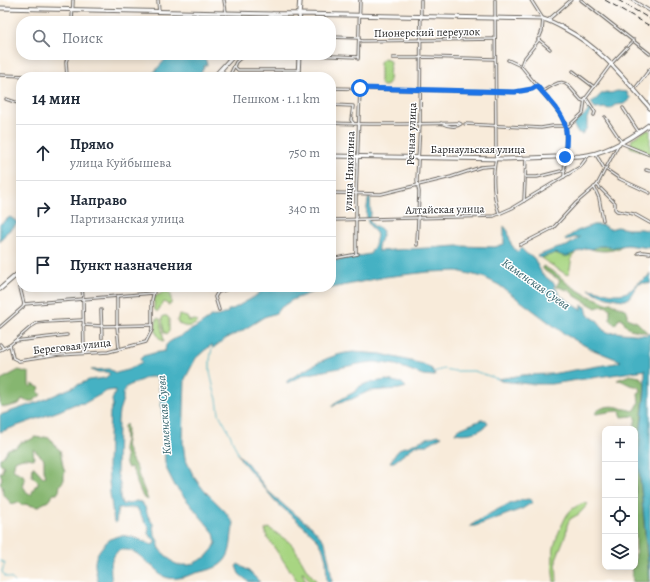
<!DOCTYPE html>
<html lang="ru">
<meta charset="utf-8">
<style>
:root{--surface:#fff;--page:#f2f2f3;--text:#1f2937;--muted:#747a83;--line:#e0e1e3}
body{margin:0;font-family:Alegreya,serif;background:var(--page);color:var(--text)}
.controls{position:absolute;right:12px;bottom:12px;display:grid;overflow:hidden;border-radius:8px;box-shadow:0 2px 10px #0003}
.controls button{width:36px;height:36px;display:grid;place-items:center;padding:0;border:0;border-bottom:1px solid var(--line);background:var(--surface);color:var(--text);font:20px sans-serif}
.stop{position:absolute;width:12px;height:12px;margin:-9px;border:3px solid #1a73e8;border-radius:50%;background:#fff}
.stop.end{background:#1a73e8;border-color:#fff;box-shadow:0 1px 4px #0008}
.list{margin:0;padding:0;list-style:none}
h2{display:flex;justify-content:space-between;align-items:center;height:52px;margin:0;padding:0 16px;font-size:17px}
h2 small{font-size:13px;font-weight:400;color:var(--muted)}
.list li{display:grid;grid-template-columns:26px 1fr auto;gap:12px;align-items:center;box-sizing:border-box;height:56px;padding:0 16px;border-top:1px solid var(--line)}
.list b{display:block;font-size:15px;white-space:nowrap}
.list p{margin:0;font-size:13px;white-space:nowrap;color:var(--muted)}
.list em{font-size:13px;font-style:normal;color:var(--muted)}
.icon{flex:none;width:22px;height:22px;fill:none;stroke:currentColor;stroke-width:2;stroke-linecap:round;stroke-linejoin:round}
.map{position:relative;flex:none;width:650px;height:582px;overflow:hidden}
.search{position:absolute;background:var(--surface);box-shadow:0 2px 10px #0003;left:16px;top:16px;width:320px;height:44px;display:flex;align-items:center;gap:10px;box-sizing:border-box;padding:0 14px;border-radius:16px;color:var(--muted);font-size:15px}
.panel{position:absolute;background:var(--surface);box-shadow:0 2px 10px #0003;left:16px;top:72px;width:320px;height:220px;border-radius:16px}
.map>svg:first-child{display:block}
.green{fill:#a8d582;stroke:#62784f}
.forest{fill:#86b670;stroke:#516946;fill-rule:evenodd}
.water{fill:#45b1c3;stroke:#306670;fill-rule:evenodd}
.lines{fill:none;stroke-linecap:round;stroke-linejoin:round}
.stream{stroke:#45b1c3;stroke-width:1}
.street-casing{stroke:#69645e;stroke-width:3.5}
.secondary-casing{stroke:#69645e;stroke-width:5}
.primary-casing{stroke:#69645e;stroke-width:5.5}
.street{stroke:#fff;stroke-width:1.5}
.secondary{stroke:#fff;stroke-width:3}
.primary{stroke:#fff;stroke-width:3.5}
.rail{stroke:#1c1c1c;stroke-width:1;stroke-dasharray:6 3;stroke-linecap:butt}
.route{stroke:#1a73e8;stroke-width:5}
.labels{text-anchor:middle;stroke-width:3;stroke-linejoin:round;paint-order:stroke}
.street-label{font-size:11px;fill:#1c1c1c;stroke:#fff}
.water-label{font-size:12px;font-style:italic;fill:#2e5f67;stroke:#fff}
</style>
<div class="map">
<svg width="650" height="582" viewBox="0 0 650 582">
<rect width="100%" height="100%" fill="#fff"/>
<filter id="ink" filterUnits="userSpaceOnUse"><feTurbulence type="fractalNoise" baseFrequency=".025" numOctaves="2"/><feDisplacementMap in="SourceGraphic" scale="8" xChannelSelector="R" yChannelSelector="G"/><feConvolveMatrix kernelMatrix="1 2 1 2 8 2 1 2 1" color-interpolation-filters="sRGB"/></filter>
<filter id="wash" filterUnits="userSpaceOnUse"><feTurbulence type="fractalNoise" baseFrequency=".012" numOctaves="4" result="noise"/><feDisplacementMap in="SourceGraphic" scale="16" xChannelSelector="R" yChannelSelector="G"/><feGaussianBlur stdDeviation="0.9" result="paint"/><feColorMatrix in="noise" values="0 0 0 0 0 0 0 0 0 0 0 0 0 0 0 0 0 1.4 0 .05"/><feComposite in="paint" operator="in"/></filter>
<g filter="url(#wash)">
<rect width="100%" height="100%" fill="#f8ebda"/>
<g class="green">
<path d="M 384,58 L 388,59 L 390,62 L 389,82 L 388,85 C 384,87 381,86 380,82 L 380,62 Z"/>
<polygon points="646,130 650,130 650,154 630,147 632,139"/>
<polygon points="576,252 572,257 569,274 567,275 541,258 555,253 566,256"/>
<polygon points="164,291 166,291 171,294 171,304 169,305 164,302 157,312 154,309 154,297 162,293"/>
<path d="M 179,315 L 187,317 L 189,321 L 196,320 L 198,322 C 192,328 181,328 177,321 Z"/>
<polygon points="163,316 167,316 169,318 169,331 167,334 164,332 162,319"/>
<path d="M 157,318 L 160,319 L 164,342 C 155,336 154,328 157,318 Z"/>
<path d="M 584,503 L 588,504 L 579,514 L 570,519 L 567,525 L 566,534 L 556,559 L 557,582 L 554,582 C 551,560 552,547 561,527 C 564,521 566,515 570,511 C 574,507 579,505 584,503 Z"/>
<polygon points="269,528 289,542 294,547 307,570 317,582 311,582 303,572 302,572 306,582 298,582 267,537 265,530"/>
</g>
<g class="forest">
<path d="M 623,245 C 616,252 600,252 591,249 L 599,246 L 613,246 Z"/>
<path d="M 543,266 L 557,274 L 568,284 L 586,295 L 600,300 L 605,304 L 611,303 L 627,310 L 627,317 L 629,319 L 637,322 L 648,333 L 630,329 L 626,326 L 622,318 L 619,318 L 615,325 L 610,319 L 610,309 C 606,305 601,306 596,308 L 575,296 L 569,290 C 564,290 562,287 556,287 L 560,280 L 545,271 L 543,269 Z"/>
<polygon points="19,370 29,373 29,385 31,387 32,384 40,388 38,391 41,395 33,401 26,401 22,399 19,404 7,407 1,406 0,404 0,380"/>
<path d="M 630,375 L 640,377 L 645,383 L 638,457 L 649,582 L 633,582 L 631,567 L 635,567 L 636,550 L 635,429 L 632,429 L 634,427 L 636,418 L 634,416 L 622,417 L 620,411 C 611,411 604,413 596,414 L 595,413 C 601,406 614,404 623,409 C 627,408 631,412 635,410 L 639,403 L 638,393 L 641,391 L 640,388 C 637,386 634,386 630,385 C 625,383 622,380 617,380 Z"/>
<path d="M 126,424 C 128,431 126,436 126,443 C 127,453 134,463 138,471 L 138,474 L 148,500 L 143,497 L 137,483 L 136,477 L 131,467 L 128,468 L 125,462 L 126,457 L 123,448 L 125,440 L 124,426 Z"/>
<path d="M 35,437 L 41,438 L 44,437 L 50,438 L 55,446 L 60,450 L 63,466 L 65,472 L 64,474 L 64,480 L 60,485 L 59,491 L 57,494 L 54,494 C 52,495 52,497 51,499 C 48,502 42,503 38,507 L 24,504 L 22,506 L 18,502 L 12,504 L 2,493 L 3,491 L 2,486 L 0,484 L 2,478 L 0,472 L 3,472 L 2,469 L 4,467 L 3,465 L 0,464 L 0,458 L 3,457 L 8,449 L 17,447 L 21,442 L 30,440 ZM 33,449 L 44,459 L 44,471 L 46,476 L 43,477 L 33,466 L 32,476 L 38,482 L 38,485 L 35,486 L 31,495 L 28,494 L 23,486 L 25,480 L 23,475 L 13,470 L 15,461 C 20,458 27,457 32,459 L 34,458 Z"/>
</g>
<g class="water">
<polygon points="169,55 176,55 183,60 192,57 191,55 199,55 201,58 206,60 207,65 204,66 202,71 198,77 150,77"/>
<path d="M 617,91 L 627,92 L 628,96 L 631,98 L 624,104 L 615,105 L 610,109 L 604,108 L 595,109 L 591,102 C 601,98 598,91 611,93 Z"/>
<polygon points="588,107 589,107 592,111 587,118 587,128 582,134 577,132 573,124 588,112"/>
<path d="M 369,196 L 370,197 L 371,214 L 369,220 L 371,222 L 373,226 L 380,228 L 383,231 C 382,238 377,244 378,251 L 458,246 L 495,247 L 504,244 L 504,226 L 508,231 L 511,244 L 517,252 L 521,248 L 527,254 L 534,258 L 542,274 L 555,284 L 554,287 L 558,291 L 560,296 L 564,298 L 580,309 L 582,309 L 582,305 L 586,307 L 588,315 L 598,321 L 603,330 L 610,333 L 617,332 L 621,333 L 647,335 L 650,333 L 650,582 L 638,457 L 645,392 L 645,370 L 551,384 L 529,384 L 501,381 L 498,379 L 523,375 L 551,374 L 616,363 L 621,361 L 591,349 L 566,335 L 499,285 L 483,277 L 457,271 L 428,272 L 385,277 L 313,292 L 292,300 L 279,309 L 276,313 L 264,317 L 240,332 L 225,339 L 213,348 L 212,345 L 205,350 L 196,358 L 185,379 L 183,442 L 185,458 L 194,477 L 203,489 L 224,510 L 234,524 C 230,536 233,550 225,560 C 218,569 207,570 196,573 C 184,577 172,582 161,575 C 156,572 160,574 157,570 C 155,567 150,565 148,563 C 136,553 134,549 119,550 C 109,559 110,570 112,582 L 98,582 C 97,576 95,569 95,564 C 95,557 98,552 102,547 C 117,528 134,537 152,545 L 155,543 L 155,540 L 148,534 L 149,527 L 145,523 L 137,508 C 130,507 126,509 118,508 L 116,523 L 114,522 L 110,493 L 108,467 L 110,412 L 113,405 L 112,400 L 115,393 L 115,390 L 107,391 L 85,403 L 75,404 L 59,411 L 0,432 L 0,415 L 41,401 L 89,380 L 105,378 L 110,374 L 107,372 L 98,372 L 91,370 L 109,369 L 116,373 L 128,370 L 142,362 L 140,359 L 143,356 L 154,353 L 165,351 C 165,350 166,346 166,345 C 171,339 185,335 191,330 C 198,327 203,322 210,318 L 210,316 C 217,317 222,315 228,312 L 228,310 L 231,310 L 254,297 L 266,287 L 331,287 L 331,261 L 370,254 L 375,245 L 377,235 C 376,232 373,230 371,227 C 364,219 367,205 369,196 ZM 148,377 L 156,377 L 158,379 L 163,420 L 165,463 L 167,470 L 175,486 L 214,533 L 216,543 L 213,549 L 206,557 L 190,565 L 179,565 L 174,563 L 160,550 L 158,541 L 154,534 L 153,524 L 148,516 L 145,507 L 141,502 L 136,501 L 129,504 L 125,503 L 123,505 L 120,499 L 120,485 L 117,473 L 118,420 L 119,411 L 123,399 L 123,394 L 126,387 Z"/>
<polygon points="10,217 16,221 17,224 6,233 0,242 0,224"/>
<polygon points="593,225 602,225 610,229 617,227 628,229 642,229 650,231 650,248 627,245 609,248 608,246 599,246 592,249 586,248 568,256 563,256 556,253 546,256 541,258 537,256 555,249 567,246 580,237 572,238 566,241 565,239 577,231"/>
<path d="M 650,273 L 650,284 C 633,279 636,293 626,300 C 618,300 595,295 589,289 C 602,291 617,298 629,291 C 633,289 635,286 638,283 C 643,279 647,279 650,273 Z"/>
<path d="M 353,352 L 381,354 L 423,364 L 432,369 L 435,376 L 423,375 L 396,365 L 375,362 L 364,363 L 304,375 L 287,383 L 287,381 L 290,379 C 310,367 329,354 353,352 Z"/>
<polygon points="386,380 402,383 406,387 399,389 369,391 352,399 340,402 332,407 336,402 356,391 360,386 368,383"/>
<path d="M 481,420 L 486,420 L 488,423 C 483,433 464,435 455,433 L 457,430 Z"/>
<polygon points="439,435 442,436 427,445 416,445 394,462 390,462 397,452 401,448 409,446 427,438"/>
<polygon points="238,454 247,463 268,491 287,508 312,527 325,542 330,566 332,582 327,582 326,559 322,547 317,539 311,533 276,502 241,460"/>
<path d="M 528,499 L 531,500 L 533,502 L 522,509 L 475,526 L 470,526 C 487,515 507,502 528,499 Z"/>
<polygon points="238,564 249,571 260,582 249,582 239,574 236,566"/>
</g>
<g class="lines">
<g class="stream">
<polyline points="212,348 210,360 210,372 214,390 217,399 219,414 229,432 238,454"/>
<polyline points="434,372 443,369 455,371 474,371 498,379"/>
<polyline points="0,561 5,563 2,571 4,576 12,579 15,582"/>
</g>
</g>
</g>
<g filter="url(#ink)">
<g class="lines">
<g class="street-casing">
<g id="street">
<polyline points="158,0 159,12"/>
<polyline points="224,0 226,12 225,21"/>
<path d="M 495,0 L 496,158 C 492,175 493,197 499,213"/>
<polyline points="581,0 650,54"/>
<polyline points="632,0 650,11"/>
<polyline points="548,20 571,0"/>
<polyline points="72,21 73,0"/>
<polyline points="195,21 197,13"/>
<polyline points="331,37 359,38"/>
<polyline points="538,39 550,49"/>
<polyline points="359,40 362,41 495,39"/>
<polyline points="310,55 358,57"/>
<polyline points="393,58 417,58 424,57 495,59"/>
<polyline points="358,59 360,0"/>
<polyline points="508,60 521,66 559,113 565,124 566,135 564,177"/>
<polyline points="234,66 238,70 298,70"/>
<polyline points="521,66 523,60 538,41 542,31 543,19 531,0"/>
<polyline points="222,69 225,77"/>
<polyline points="573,71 594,87"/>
<polyline points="0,75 55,77"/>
<polyline points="67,77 66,62 68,55"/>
<polyline points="229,77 236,62 244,55"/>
<polyline points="331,88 515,92 532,89 537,86"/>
<polyline points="634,90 650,69"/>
<path d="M 542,92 C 565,76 564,81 581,100 L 584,101"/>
<polyline points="586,98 595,112 594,115"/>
<polyline points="6,99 21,104"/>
<polyline points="331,105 353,106 351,120 354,124"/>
<polyline points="623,108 638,131"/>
<polyline points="605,117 623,144 650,155"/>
<path d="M 331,123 C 374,125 417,124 459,123 L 461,124 C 456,128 447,126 441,123"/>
<polyline points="465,124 541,128 553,126 569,126 583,113 585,99 594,87 611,64 634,40"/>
<polyline points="595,153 604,168 620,179 650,193"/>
<polyline points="646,170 650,171"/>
<polyline points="526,177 537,177 565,170"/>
<polyline points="597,185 615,203 615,209 617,211 634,214 650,223"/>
<polyline points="594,187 599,198 603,220"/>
<polyline points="331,193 381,194 451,177 481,167 494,166"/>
<polyline points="524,201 526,159"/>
<polyline points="331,220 494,216 512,208 580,167 588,156"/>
<polyline points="417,245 419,192 417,181 420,124 421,0"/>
<polyline points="520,245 553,228 576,203 597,185 618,145"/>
<polyline points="638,253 642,252 650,253"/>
<polyline points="356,254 356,194 360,89"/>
<polyline points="331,259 358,254"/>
<polyline points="17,275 24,304"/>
<polyline points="82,287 83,299 84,353"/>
<polyline points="117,296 117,326 119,348"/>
<polyline points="101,310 102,338"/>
<polyline points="219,310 215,297 218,292 235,287"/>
<polyline points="83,325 102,326 152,325"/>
<polyline points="0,327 23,307 24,304 153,293"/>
<polyline points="15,341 67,335"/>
<polyline points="0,344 3,348"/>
<polyline points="10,345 13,358 19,361 59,355 108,352 146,342 152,330 152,300 155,287"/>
<polyline points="0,350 10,345 32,326 37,323 45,322 83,320"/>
</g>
</g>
<g class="secondary-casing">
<g id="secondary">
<polyline points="0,8 273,14"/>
<path d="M 300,21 L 299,14 L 543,19 C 551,21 558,25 565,29 C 601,48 624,78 650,108"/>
<polyline points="298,77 299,55"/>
<path d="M 331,156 L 505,159 L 580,156 C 605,154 630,139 650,124"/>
</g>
</g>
<g class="primary-casing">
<g id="primary">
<polyline points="266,21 273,14 299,14 300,0"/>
<polyline points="214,77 234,55"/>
<polyline points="0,289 21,271"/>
</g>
</g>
<use href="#street" class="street"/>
<use href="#secondary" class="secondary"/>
<use href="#primary" class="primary"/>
<g class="rail">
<polyline points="605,0 650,26"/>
<polyline points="618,0 650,19"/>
</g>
</g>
</g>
<g class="lines" filter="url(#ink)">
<path class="route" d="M 360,88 L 515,92 L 532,89 L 537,86 C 546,96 562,112 565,125 C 568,135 566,147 565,157"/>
</g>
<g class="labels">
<g class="street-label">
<text transform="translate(427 32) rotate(-1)" y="4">Пионерский переулок</text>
<text transform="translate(411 134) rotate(-88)" y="4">Речная улица</text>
<text x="478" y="153">Барнаульская улица</text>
<text transform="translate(349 171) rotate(-88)" y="4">улица Никитина</text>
<text transform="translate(445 209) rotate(-1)" y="4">Алтайская улица</text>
<text transform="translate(72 346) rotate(-6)" y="4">Береговая улица</text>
</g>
<g class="water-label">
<text transform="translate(536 284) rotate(35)" y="4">Каменская Суева</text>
<text transform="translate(164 415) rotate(-94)" y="4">Каменская Суева</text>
</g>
</g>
</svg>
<div class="controls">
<button>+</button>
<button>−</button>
<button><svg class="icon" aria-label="locate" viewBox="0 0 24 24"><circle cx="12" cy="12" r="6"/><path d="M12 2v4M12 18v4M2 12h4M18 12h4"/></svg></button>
<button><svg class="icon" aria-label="layers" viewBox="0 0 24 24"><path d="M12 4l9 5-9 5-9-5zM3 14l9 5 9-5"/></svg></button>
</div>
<div class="stop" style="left:360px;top:88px"></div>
<div class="stop end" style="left:565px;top:157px"></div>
<div class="search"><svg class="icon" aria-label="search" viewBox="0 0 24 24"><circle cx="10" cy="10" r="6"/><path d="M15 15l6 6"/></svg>Поиск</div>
<section class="panel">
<h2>14 мин<small>Пешком · 1.1 km</small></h2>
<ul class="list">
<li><svg class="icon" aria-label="ahead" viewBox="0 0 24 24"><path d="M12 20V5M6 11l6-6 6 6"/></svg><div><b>Прямо</b><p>улица Куйбышева</p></div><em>750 m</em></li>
<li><svg class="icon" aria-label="right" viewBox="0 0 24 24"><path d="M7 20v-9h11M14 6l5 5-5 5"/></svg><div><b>Направо</b><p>Партизанская улица</p></div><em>340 m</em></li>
<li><svg class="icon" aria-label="arrive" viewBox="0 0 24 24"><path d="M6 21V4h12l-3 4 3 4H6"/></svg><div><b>Пункт назначения</b></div></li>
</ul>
</section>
</div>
